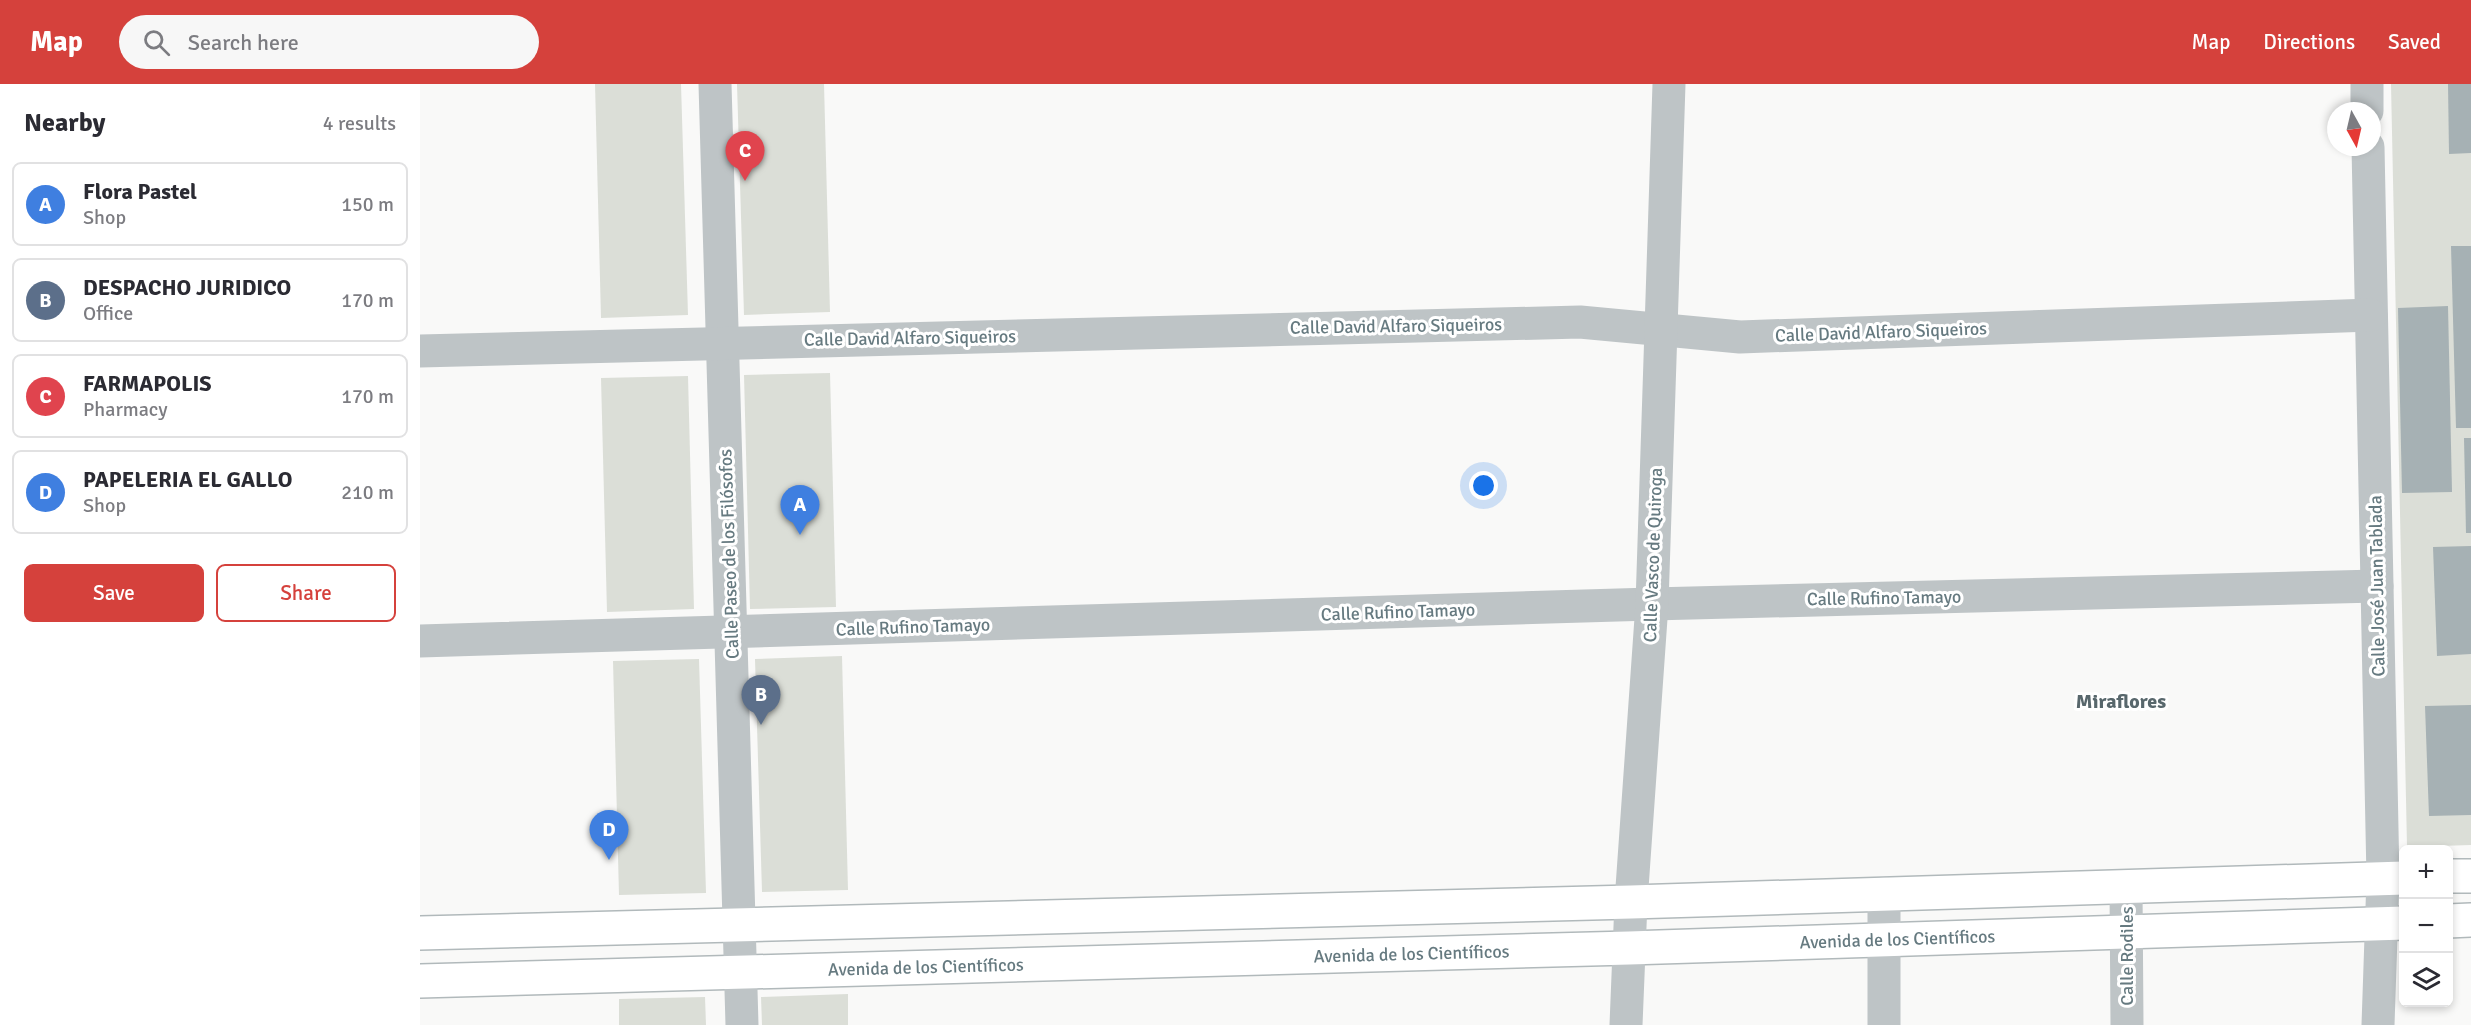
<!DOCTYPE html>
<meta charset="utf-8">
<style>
:root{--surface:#fff;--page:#f7f7f7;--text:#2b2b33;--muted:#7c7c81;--line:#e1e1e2;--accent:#d5413c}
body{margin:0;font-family:Signika,sans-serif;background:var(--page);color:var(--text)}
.controls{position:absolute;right:18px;bottom:18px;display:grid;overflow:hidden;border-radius:9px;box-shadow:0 3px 9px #0003}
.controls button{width:54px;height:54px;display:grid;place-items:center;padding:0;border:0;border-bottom:2px solid var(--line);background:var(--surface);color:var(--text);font:30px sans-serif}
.compass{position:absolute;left:1907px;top:18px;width:54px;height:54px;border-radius:50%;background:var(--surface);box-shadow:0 3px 9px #0003;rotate:172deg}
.you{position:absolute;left:1064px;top:402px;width:21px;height:21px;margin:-15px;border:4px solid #fff;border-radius:50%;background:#1a73e8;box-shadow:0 0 0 9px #1a73e833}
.badge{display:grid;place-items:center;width:39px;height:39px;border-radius:50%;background:var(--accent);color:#fff;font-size:20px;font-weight:700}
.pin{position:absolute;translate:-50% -50px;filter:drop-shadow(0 2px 3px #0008)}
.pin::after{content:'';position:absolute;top:32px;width:21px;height:18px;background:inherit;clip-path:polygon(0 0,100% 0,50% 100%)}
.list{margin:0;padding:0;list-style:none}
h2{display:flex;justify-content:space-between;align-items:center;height:78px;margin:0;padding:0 24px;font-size:26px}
h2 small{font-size:20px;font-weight:400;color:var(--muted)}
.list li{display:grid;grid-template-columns:39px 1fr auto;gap:18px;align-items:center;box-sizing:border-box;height:84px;margin:0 12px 12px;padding:0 12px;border:2px solid var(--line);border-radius:9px}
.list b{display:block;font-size:22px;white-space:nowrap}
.list p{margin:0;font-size:20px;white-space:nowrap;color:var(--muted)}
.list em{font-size:20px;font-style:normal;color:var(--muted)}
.actions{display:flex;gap:12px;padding:18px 24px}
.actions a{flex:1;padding:14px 0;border:2px solid var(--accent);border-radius:9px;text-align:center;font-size:21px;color:var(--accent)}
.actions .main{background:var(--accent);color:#fff}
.icon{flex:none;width:33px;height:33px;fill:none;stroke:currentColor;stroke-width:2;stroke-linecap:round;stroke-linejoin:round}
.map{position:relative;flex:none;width:2051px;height:941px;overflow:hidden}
header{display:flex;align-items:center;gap:36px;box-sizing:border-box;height:84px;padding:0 30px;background:var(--accent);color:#fff}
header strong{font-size:28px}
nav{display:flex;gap:33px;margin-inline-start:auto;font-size:21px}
.search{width:420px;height:54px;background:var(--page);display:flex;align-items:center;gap:15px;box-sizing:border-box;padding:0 21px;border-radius:33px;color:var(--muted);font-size:22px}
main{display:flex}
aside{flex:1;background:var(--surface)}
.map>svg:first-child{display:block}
.green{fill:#dbded7}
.building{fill:#a6b1b4}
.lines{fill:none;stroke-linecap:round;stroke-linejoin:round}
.secondary-casing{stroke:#b1b9bb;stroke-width:36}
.street{stroke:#bec4c6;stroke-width:33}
.secondary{stroke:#fff;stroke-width:33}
.labels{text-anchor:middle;stroke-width:6;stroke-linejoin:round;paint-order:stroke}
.street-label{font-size:18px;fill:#667a80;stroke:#fff}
.neighbourhood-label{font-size:20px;font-weight:bold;fill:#58676c;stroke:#fff}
</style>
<header>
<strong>Map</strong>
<div class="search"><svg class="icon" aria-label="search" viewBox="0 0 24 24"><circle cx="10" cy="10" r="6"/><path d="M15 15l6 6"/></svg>Search here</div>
<nav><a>Map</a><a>Directions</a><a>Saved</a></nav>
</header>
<main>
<aside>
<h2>Nearby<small>4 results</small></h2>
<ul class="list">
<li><span class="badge" style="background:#3f7fe0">A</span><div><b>Flora Pastel</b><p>Shop</p></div><em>150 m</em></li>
<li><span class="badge" style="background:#5c6f8a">B</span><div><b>DESPACHO JURIDICO</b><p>Office</p></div><em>170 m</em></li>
<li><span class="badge" style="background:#e0444e">C</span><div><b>FARMAPOLIS</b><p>Pharmacy</p></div><em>170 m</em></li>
<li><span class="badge" style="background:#3f7fe0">D</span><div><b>PAPELERIA EL GALLO</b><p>Shop</p></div><em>210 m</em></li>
</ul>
<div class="actions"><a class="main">Save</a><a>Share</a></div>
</aside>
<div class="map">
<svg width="2051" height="941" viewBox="0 0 2051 941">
<rect width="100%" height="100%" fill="#f9f9f8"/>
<g class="green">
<polygon points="175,0 261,0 268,231 181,234"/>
<polygon points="317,0 404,0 410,228 324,231"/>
<polygon points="1971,0 2051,0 2051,761 1987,763"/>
<polygon points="410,289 416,523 330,525 324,291"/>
<polygon points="268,292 274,525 187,528 181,294"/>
<polygon points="422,572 428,806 342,808 335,575"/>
<polygon points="279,575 286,809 199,811 193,577"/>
<polygon points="428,910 428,941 342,941 341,913"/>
<polygon points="285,913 286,941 199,941 199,915"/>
</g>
<g class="building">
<polygon points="2028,0 2051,0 2051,69 2029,70"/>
<polygon points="2031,162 2051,162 2051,344 2036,344"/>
<polygon points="2028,222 2032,408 1982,409 1978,224"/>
<polygon points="2044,354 2051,354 2051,449 2046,449"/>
<polygon points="2051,462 2051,570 2017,572 2013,463"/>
<polygon points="2051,621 2051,731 2009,732 2005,622"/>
</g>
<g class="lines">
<g class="secondary-casing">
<g id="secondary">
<polyline points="2028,792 2051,792"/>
<polyline points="2028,837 2051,836"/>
<polyline points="0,849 1211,818 1984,794"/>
<path id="s1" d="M 0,897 L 1209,864 L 1984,839"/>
</g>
</g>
<g class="street">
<polyline points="295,0 322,941"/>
<polyline points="1947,0 1947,27"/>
<polyline points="1948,63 1963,794 1958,941"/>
<polyline points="0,267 1160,238 1320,253 1951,231"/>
<polyline points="0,557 1232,520 1957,502"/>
<polyline points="1706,803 1707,941"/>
<polyline points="1206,941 1211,818 1232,520 1249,0"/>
<polyline points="1464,941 1464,810"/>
</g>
<use href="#secondary" class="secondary"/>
</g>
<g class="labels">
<g class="street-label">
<text transform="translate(976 242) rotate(-1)" y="6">Calle David Alfaro Siqueiros</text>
<text transform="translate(1461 248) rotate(-2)" y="6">Calle David Alfaro Siqueiros</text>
<text transform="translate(490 254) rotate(-1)" y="6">Calle David Alfaro Siqueiros</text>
<text transform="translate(309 470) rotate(-92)" y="6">Calle Paseo de los Filósofos</text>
<text transform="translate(1233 471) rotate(-88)" y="6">Calle Vasco de Quiroga</text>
<text transform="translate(1957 502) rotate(-91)" y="6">Calle José Juan Tablada</text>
<text transform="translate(1464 514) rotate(-1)" y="6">Calle Rufino Tamayo</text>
<text transform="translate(978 528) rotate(-2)" y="6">Calle Rufino Tamayo</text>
<text transform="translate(493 543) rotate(-2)" y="6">Calle Rufino Tamayo</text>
<text dy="6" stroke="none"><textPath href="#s1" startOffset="1478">Avenida de los Científicos</textPath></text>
<text dy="6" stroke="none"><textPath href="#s1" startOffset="992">Avenida de los Científicos</textPath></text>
<text transform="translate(1707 872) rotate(-90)" y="6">Calle Rodiles</text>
<text dy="6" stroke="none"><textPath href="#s1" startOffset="506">Avenida de los Científicos</textPath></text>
</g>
<g class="neighbourhood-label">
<text x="1701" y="624">Miraflores</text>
</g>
</g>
</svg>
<div class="controls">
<button>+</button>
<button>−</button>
<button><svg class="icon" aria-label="layers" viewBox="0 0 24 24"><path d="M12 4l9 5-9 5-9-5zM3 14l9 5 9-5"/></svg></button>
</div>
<svg class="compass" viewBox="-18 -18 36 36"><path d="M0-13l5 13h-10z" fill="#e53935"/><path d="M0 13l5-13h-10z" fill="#7c7c81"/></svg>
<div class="you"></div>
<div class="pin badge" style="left:380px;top:451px;background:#3f7fe0">A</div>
<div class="pin badge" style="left:341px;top:641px;background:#5c6f8a">B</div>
<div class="pin badge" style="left:325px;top:97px;background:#e0444e">C</div>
<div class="pin badge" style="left:189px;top:776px;background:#3f7fe0">D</div>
</div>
</main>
